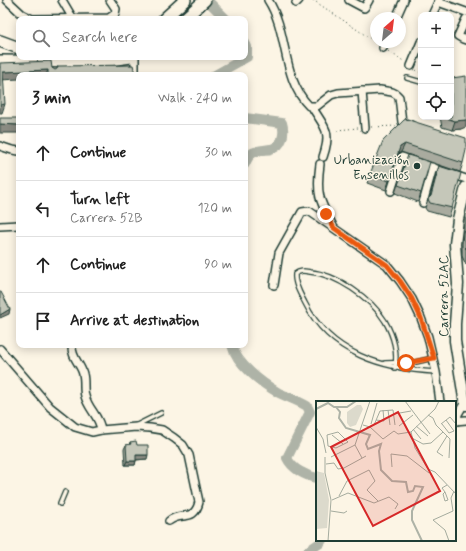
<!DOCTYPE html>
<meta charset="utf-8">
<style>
:root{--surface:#fff;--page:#f6f6f6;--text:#222;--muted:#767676;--line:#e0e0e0}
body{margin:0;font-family:Mynerve,sans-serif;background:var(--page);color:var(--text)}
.controls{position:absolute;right:12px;top:12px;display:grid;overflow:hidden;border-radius:8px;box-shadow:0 2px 10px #0003}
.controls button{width:36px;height:36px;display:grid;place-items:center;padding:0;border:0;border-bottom:1px solid var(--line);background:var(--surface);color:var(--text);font:20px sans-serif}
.compass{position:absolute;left:370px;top:12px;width:36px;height:36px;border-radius:50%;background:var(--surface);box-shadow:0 2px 10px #0003;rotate:28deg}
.stop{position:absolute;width:12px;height:12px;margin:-9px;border:3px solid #ea580c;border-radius:50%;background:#fff}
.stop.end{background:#ea580c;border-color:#fff;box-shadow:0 1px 4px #0008}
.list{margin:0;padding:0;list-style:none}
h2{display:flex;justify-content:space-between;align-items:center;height:52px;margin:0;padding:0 16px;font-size:17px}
h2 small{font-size:13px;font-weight:400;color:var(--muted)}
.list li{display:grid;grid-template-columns:26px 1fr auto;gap:12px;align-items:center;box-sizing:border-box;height:56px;padding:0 16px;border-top:1px solid var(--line)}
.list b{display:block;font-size:15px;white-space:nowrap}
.list p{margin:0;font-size:13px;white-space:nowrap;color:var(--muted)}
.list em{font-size:13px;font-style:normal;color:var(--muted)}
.icon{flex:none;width:22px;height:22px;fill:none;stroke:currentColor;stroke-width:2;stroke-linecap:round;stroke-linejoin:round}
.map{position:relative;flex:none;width:466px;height:551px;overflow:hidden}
.search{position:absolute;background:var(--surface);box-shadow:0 2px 10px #0003;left:16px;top:16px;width:232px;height:44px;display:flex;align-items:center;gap:10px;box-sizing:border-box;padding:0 14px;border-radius:8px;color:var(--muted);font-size:15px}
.panel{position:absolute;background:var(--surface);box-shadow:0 2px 10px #0003;left:16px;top:72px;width:232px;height:276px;border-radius:8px}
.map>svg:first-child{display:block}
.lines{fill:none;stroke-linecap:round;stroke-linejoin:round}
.river{stroke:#aeb3a7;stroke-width:10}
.lane-casing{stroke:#1f3d34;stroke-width:6}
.street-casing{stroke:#1f3d34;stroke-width:10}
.secondary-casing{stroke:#1f3d34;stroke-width:13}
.primary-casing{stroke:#1f3d34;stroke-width:14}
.path{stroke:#1f3d34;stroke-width:1;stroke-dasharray:1 3;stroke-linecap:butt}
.lane{stroke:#fcf5e5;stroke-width:3.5}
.street{stroke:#fcf5e5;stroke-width:7}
.secondary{stroke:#fcf5e5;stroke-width:10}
.primary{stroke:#fcf5e5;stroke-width:11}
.wall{fill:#a9ab9f;stroke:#1f3d34}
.shaded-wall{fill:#8a8b82;stroke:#1f3d34}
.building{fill:#c5c7b9;stroke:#1f3d34}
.route{stroke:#ea580c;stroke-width:5}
.poi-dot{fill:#1f3d34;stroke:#fcf5e5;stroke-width:1.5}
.labels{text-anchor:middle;stroke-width:3;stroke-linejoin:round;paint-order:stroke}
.poi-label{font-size:13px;fill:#1f3d34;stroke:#fcf5e5;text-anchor:end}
.street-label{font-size:13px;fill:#1f3d34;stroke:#fcf5e5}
.inset-river{fill:none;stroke:#aeb3a7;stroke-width:2}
.inset-road{fill:none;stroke:#a4ab9e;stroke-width:1}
.view{fill:#d62828;fill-opacity:0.15;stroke:#d62828;stroke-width:2}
.inset-edge{fill:none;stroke:#1f3d34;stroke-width:2}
</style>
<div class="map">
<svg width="466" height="551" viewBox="0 0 466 551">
<rect width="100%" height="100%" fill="#fcf5e5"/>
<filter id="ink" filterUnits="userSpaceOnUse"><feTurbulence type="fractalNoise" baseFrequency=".025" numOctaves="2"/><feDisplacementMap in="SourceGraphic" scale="8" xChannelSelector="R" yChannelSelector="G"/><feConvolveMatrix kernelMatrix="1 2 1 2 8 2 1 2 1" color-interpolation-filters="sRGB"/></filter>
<g filter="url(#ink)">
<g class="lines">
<g class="river">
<polyline points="207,0 226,19"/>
<polyline points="215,75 247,57 247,47 245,43"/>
<path d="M 245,118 L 282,123 C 285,133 283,146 271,149 C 266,150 260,150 255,152 C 250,153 247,159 245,164"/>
<path d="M 232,345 C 236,364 263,384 279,393 C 288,397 299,401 307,406 L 310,412 L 287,458 C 292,469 306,476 317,478"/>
<polyline points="308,551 320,543 322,540"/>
</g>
<g class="lane-casing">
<g id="lane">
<polyline points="407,78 421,82"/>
<polyline points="385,363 416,362 433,358"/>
<path d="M 395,368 C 398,351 393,335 385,321 C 371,298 336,274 310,272 C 304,271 300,270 295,274 C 294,284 301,295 305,303 C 330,354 383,369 436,372"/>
<polyline points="135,426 161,413"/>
<polyline points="60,504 65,492"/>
</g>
</g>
<g class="street-casing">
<g id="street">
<polyline points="7,0 22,14 32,19 109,18 115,14 116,9 110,0"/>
<polyline points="62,0 72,17"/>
<path d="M 268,0 C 289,32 281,78 309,106 L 317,106 L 331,95 L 338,93 L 380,90 L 392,92 L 396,94 L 399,97 L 402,122 L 411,125"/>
<polyline points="349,0 364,8 365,7 369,0"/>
<polyline points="438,2 466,12"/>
<polyline points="296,3 299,0"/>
<polyline points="432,15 439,0"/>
<polyline points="396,18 404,0"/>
<polyline points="466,19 458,36 463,39 466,40"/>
<polyline points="383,48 386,42"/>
<polyline points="135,57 135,75"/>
<polyline points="411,66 421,42"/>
<polyline points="362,91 365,128"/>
<path d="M 312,107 C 325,128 332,131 323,157"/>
<polyline points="0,146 12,150 19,151"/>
<path d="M 320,164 C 316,194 319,200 333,226"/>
<polyline points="391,191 402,157 466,179"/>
<polyline points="423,203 433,167"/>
<polyline points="0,226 19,225"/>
<polyline points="274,285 279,253 302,212 309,211 387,265 400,281 412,299 421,318 428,337 436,372 440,402"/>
<path d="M 72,345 C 71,358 81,364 83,374 C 85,381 83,389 85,396 C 88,409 100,417 101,430"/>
<path d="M 0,349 L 50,407 L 75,427 L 92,432 L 101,430 L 136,427 L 150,428 L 162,430 L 174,438 L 183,445 L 189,455 L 199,502 C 194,523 181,511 169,521"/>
<polyline points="455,421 466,420"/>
<polyline points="457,421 458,414 465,402"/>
</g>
</g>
<g class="secondary-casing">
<polyline id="secondary" points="466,187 458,219 455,244 458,284 455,324 455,341 464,398 466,405"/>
</g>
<g class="primary-casing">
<g id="primary">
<polyline points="164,19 185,0"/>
<polyline points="184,19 205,0"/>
<polyline points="0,41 19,48"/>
<polyline points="0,61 94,62 131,57"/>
</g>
</g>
<g class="path">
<polyline points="313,0 377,43"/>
<polyline points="388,51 405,62"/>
<polyline points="416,70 421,73"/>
<polyline points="371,127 396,126"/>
<polyline points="337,130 358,128"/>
<polyline points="435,213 449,217"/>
</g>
<use href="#lane" class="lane"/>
<use href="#street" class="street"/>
<use href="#secondary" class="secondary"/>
<use href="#primary" class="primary"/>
</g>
<g class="wall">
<polygon points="451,77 461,129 452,130 442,127 440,117 451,117"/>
<polygon points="404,120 463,163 460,172 401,152 398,155 386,190 367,183 370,174"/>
<polygon points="405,163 421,193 418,202 395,193"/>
<polygon points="439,166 452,208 449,217 427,211 425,208 428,199 430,197 436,174"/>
<polygon points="466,214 466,265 462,256 462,244 464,220"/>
<polygon points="130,442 137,445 147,459 136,460 135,465 125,465 124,449 126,445 129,445"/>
</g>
<g class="shaded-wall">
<polygon points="48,70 46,75 19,75 19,79 0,80 3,72"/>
<polygon points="5,104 2,113 0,113 0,105"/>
<polygon points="466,120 466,127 461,129 452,130 455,121"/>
<polygon points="0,124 19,125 19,133 0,133"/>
<polygon points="405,144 401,152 397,155 400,147"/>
<polygon points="10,309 9,314 0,318 0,315"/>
<polygon points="136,455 148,455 147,459 134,460"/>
<polygon points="127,461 136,461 135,465 125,465"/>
</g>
<g class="building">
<polygon points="51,61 52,68 55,70 57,69 58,66 133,65 134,69 134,75 48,75 48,70 3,72 5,104 0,105 0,63"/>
<polygon points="466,76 466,120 455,121 446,118 445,117 451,117 451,77 452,78"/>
<polygon points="0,118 19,118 19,125 0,124"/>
<polygon points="406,119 466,138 466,150 463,163 405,144 400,147 389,181 370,174 383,141 404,120"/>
<polygon points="408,155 430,162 421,193 398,185"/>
<polygon points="439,166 461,173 452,208 430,203 428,199 431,196"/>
<polygon points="466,224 466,249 465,236"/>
<polygon points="0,292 1,292 10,309 0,315"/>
<polygon points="136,441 137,445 148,445 148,455 136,455 136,461 127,461 126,445 131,444 130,442"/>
</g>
</g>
<g class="lines" filter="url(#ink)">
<polyline class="route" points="326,214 334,228 387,265 400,281 412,299 421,318 434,358 406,363"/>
</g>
<circle class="poi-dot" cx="417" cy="166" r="4"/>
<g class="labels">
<g class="poi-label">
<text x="409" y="164">Urbanización<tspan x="409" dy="15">Ensenillos</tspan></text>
</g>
<g class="street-label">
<text transform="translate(443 296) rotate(-90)" y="5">Carrera 52AC</text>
</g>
</g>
<g transform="translate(316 401)">
<rect width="140" height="140" fill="#fcf5e5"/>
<path d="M 41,4 L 45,4 L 47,8 L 40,24 L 34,26 L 31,22 L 31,11 ZM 0,70 L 8,72 L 13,99 L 11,127 L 0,128 Z" fill="#dcdacc"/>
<path class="inset-river" d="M 20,6 L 24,11 L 23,17 L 30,27 L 54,34 L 50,43 L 52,48 L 65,43 L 63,50 L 65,69 L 76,80 L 90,81 L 92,91 L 97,90 L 99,85 L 107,86 L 96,110 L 96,119 L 106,140M 0,8 L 12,2 L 18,6 L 31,6 L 40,0"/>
<path class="inset-road" d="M 89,0 L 114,33M 72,9 L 74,24M 64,10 L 77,9 L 79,24M 78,13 L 95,10M 112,14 L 117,17 L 120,24 L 134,38 L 133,57M 60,19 L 68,20 L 67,9M 55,23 L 61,2M 125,23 L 134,16 L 140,23M 126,23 L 133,32 L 138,30 L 130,19M 47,24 L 54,26 L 67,38 L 78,30 L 82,33 L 95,31M 58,24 L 64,10M 83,25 L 97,14M 100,25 L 112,35M 0,26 L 7,38 L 10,52M 97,28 L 105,38M 22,31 L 32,41 L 20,47 L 12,45 L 11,34 ZM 95,31 L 99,47 L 112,68 L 119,71 L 140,93M 95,31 L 119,8 L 123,0M 16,34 L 27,43M 96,37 L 107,43 L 115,42 L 127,31M 39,44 L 46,57M 127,55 L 121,51 L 131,35M 9,56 L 9,72 L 15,99 L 12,140M 15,56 L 39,44 L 54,0M 10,63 L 18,62 L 22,68 L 28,67 L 50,55M 76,66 L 75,53 L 91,55 L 113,72M 129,91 L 127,93 L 129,100 L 132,99 L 129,91 L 126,87 L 131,84M 23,95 L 31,80 L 53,69 L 59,80 L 51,89 L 62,100M 16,99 L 32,92 L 58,102 L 73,96 L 82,103 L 79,108M 15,110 L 28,112 L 31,110M 133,140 L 129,129 L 117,119 L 137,110 L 135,97 L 138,90"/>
<path class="view" d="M 82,11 L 124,90 L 57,125 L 15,46 Z"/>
<rect width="140" height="140" class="inset-edge"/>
</g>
</svg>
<div class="controls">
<button>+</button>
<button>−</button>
<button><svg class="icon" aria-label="locate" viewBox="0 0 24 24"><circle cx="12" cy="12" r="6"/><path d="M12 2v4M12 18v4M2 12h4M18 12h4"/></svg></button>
</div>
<svg class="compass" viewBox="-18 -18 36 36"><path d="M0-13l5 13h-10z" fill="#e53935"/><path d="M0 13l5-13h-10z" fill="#767676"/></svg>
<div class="stop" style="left:406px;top:363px"></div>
<div class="stop end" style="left:326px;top:214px"></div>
<div class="search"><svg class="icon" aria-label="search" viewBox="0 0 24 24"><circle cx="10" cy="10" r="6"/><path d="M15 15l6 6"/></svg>Search here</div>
<section class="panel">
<h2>3 min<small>Walk · 240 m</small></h2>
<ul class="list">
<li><svg class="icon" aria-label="ahead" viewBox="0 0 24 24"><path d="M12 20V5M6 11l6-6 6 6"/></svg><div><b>Continue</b></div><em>30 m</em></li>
<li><svg class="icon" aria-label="left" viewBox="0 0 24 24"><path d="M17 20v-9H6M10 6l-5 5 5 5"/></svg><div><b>Turn left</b><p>Carrera 52B</p></div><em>120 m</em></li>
<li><svg class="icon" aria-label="ahead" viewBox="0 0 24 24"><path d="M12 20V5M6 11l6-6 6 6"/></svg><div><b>Continue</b></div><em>90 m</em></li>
<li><svg class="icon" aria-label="arrive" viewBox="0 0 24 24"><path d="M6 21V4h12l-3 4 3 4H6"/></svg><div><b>Arrive at destination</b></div></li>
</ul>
</section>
</div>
